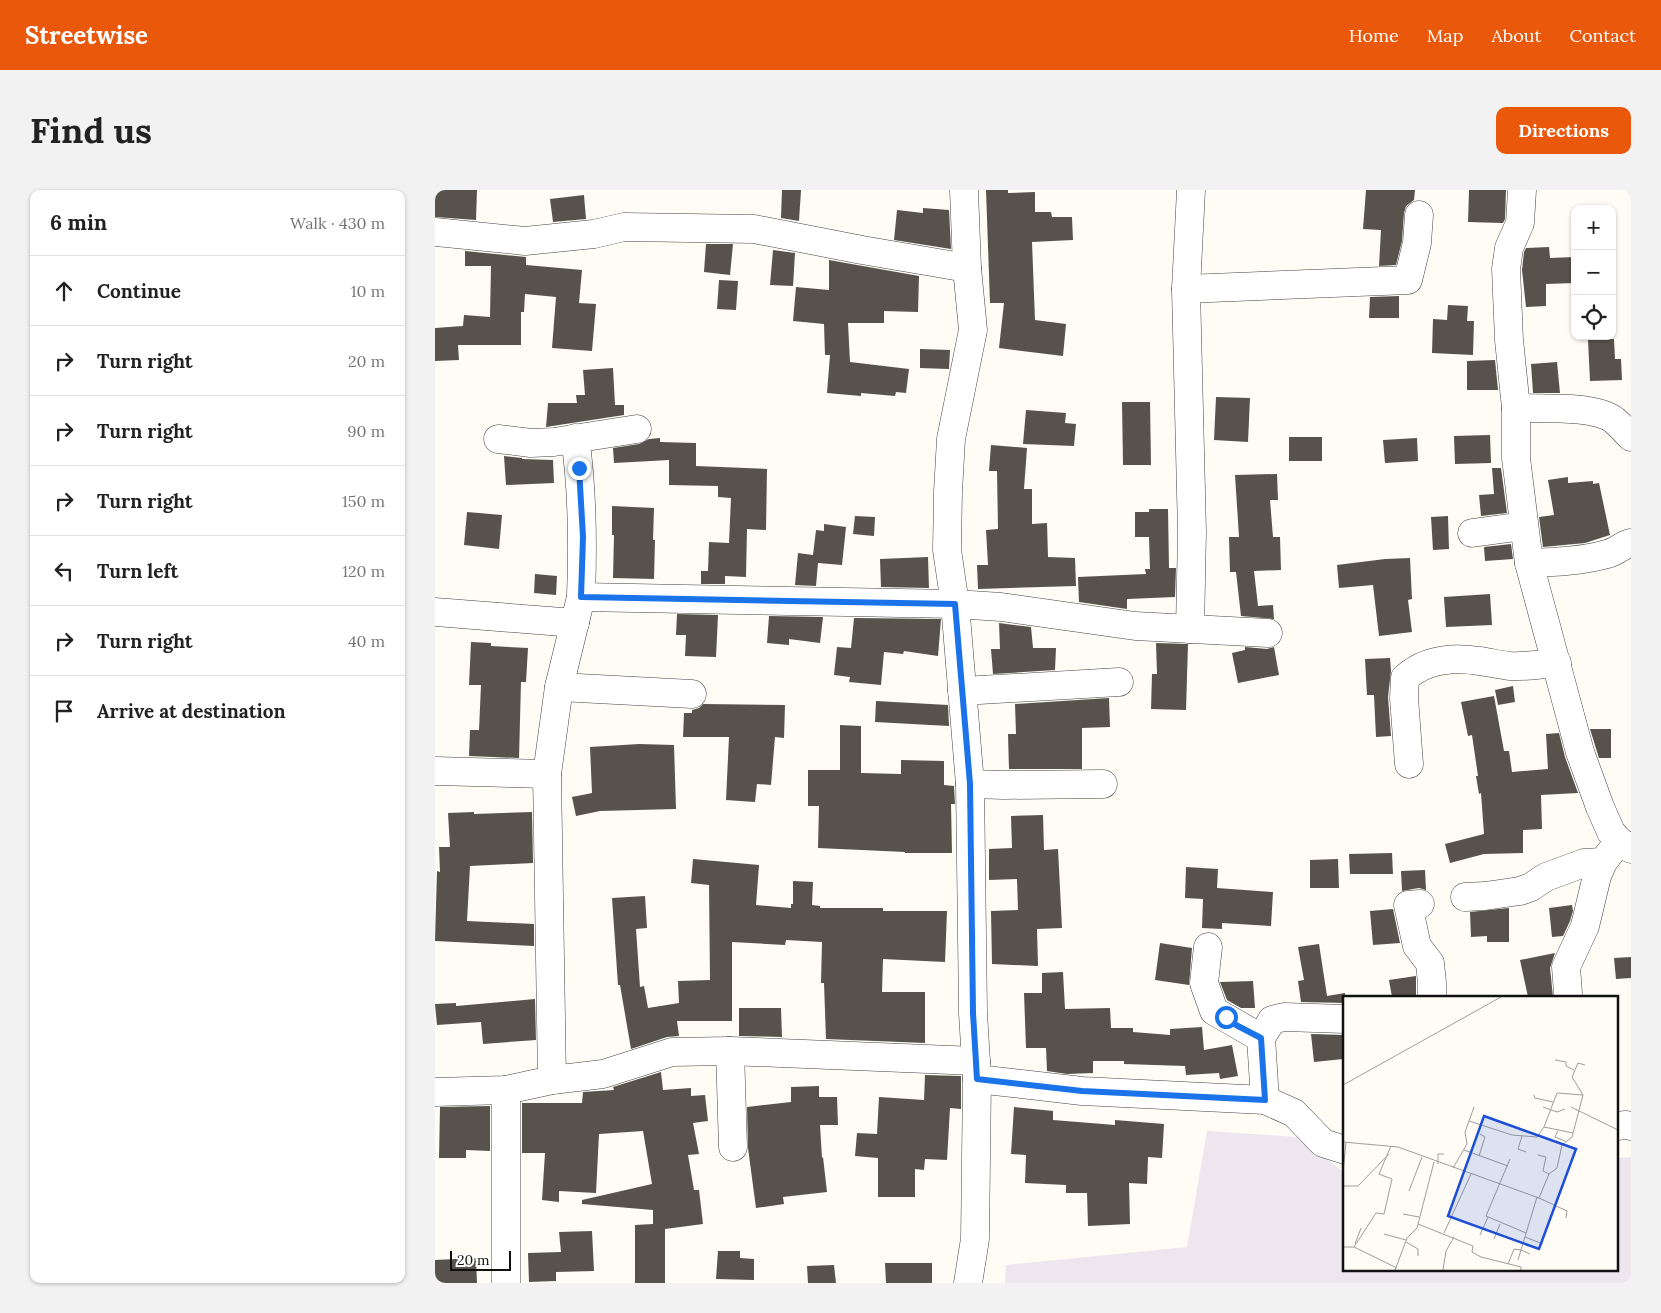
<!DOCTYPE html>
<meta charset="utf-8">
<style>
:root{--surface:#fff;--page:#f2f2f2;--text:#222;--muted:#767676;--line:#e0e0e0;--accent:#ea580c}
body{margin:0;font-family:Lora,serif;background:var(--page);color:var(--text)}
.controls{position:absolute;right:15px;top:15px;display:grid;overflow:hidden;border-radius:10px;box-shadow:0 1px 4px #0004}
.controls button{width:45px;height:45px;display:grid;place-items:center;padding:0;border:0;border-bottom:1px solid var(--line);background:var(--surface);color:var(--text);font:25px sans-serif}
.scale{position:absolute;left:15px;bottom:12px;width:61px;box-sizing:border-box;padding-left:5px;border:2px solid #101010;border-top:0;font-size:14px;line-height:18px;white-space:nowrap;color:#101010;-webkit-text-stroke:4px #fff;paint-order:stroke}
.stop{position:absolute;width:15px;height:15px;margin:-11px;border:4px solid #1a73e8;border-radius:50%;background:#fff}
.stop.end{background:#1a73e8;border-color:#fff;box-shadow:0 1px 5px #0008}
.list{margin:0;padding:0;list-style:none}
h2{display:flex;justify-content:space-between;align-items:center;height:65px;margin:0;padding:0 20px;font-size:21px}
h2 small{font-size:16px;font-weight:400;color:var(--muted)}
.list li{display:grid;grid-template-columns:32px 1fr auto;gap:15px;align-items:center;box-sizing:border-box;height:70px;padding:0 20px;border-top:1px solid var(--line)}
.list b{display:block;font-size:19px;white-space:nowrap}
.list em{font-size:16px;font-style:normal;color:var(--muted)}
.icon{flex:none;width:28px;height:28px;fill:none;stroke:currentColor;stroke-width:2;stroke-linecap:round;stroke-linejoin:round}
.map{position:relative;flex:none;width:1196px;height:1093px;overflow:hidden;border-radius:10px}
header{display:flex;align-items:center;gap:30px;box-sizing:border-box;height:70px;padding:0 25px;background:var(--accent);color:#fff}
header strong{font-size:24px}
nav{display:flex;gap:28px;margin-inline-start:auto;font-size:18px}
.intro{display:flex;align-items:center;justify-content:space-between;box-sizing:border-box;height:120px;padding:0 30px}
h1{margin:0;font-size:35px}
.button{padding:12px 22px;border-radius:10px;background:var(--accent);color:#fff;font-size:18px;font-weight:700}
main{display:flex;gap:30px;padding:0 30px}
aside{flex:1;background:var(--surface);border-radius:10px;box-shadow:0 1px 4px #0004}
.map>svg:first-child{display:block}
.industrial{fill:#ede6ee}
.building{fill:#58524d}
.lines{fill:none;stroke-linecap:round;stroke-linejoin:round}
.minor-casing{stroke:#434343;stroke-width:29}
.minor{stroke:#fff;stroke-width:28}
.route{stroke:#1a73e8;stroke-width:6}
.inset-road{fill:none;stroke:#9f9e99;stroke-width:1}
.view{fill:#1d4ed8;fill-opacity:0.15;stroke:#1d4ed8;stroke-width:2.5}
.inset-edge{fill:none;stroke:#101010;stroke-width:2.5}
</style>
<header>
<strong>Streetwise</strong>
<nav><a>Home</a><a>Map</a><a>About</a><a>Contact</a></nav>
</header>
<div class="intro"><h1>Find us</h1><a class="button">Directions</a></div>
<main>
<aside>
<h2>6 min<small>Walk · 430 m</small></h2>
<ul class="list">
<li><svg class="icon" aria-label="ahead" viewBox="0 0 24 24"><path d="M12 20V5M6 11l6-6 6 6"/></svg><div><b>Continue</b></div><em>10 m</em></li>
<li><svg class="icon" aria-label="right" viewBox="0 0 24 24"><path d="M7 20v-9h11M14 6l5 5-5 5"/></svg><div><b>Turn right</b></div><em>20 m</em></li>
<li><svg class="icon" aria-label="right" viewBox="0 0 24 24"><path d="M7 20v-9h11M14 6l5 5-5 5"/></svg><div><b>Turn right</b></div><em>90 m</em></li>
<li><svg class="icon" aria-label="right" viewBox="0 0 24 24"><path d="M7 20v-9h11M14 6l5 5-5 5"/></svg><div><b>Turn right</b></div><em>150 m</em></li>
<li><svg class="icon" aria-label="left" viewBox="0 0 24 24"><path d="M17 20v-9H6M10 6l-5 5 5 5"/></svg><div><b>Turn left</b></div><em>120 m</em></li>
<li><svg class="icon" aria-label="right" viewBox="0 0 24 24"><path d="M7 20v-9h11M14 6l5 5-5 5"/></svg><div><b>Turn right</b></div><em>40 m</em></li>
<li><svg class="icon" aria-label="arrive" viewBox="0 0 24 24"><path d="M6 21V4h12l-3 4 3 4H6"/></svg><div><b>Arrive at destination</b></div></li>
</ul>
</aside>
<div class="map">
<svg width="1196" height="1093" viewBox="0 0 1196 1093">
<rect width="100%" height="100%" fill="#fefcf4"/>
<polygon class="industrial" points="772,941 863,947 910,983 910,1079 1182,1079 1182,968 1196,967 1196,1093 570,1093 571,1075 752,1057"/>
<g class="building">
<polygon points="0,0 42,0 41,30 0,27"/>
<polygon points="347,0 366,0 364,31 346,28"/>
<polygon points="551,0 573,0 573,3 600,2 600,22 616,22 617,27 637,27 638,50 597,52 600,130 631,134 628,166 564,158 569,113 555,113"/>
<polygon points="931,0 980,0 979,10 971,16 969,23 967,51 961,75 944,76 946,40 928,39"/>
<polygon points="1034,0 1071,0 1070,29 1068,33 1033,32"/>
<polygon points="149,5 151,29 118,32 115,9"/>
<polygon points="488,18 514,20 516,59 459,50 462,20 488,23"/>
<polygon points="271,54 298,54 295,85 269,82"/>
<polygon points="1114,57 1115,68 1140,67 1140,93 1111,94 1111,116 1091,117 1087,80 1089,62 1091,58"/>
<polygon points="338,60 360,63 358,96 335,95"/>
<polygon points="30,61 91,67 91,75 147,80 144,113 161,114 157,161 117,158 121,107 90,104 89,122 86,122 86,155 23,155 24,170 0,171 0,138 28,136 29,125 55,127 56,76 30,76"/>
<polygon points="394,70 484,86 483,122 449,121 449,133 413,133 415,172 474,179 471,203 461,202 460,206 426,203 426,206 392,203 395,165 390,165 389,134 358,131 361,97 394,100"/>
<polygon points="284,90 303,91 301,120 282,119"/>
<polygon points="964,106 964,128 934,128 935,107"/>
<polygon points="1013,115 1033,116 1032,131 1039,131 1038,165 997,163 998,129 1012,130"/>
<polygon points="1179,149 1180,169 1186,169 1187,190 1155,191 1153,150"/>
<polygon points="485,159 515,160 514,179 485,178"/>
<polygon points="1060,170 1063,200 1032,200 1032,171"/>
<polygon points="1122,172 1125,203 1098,203 1096,174"/>
<polygon points="178,178 180,215 189,215 189,225 111,237 113,213 142,213 141,205 150,205 148,180"/>
<polygon points="781,207 815,208 813,252 779,250"/>
<polygon points="687,212 715,212 716,275 688,275"/>
<polygon points="591,220 631,223 630,233 641,234 639,256 588,254"/>
<polygon points="1055,245 1056,273 1020,274 1019,246"/>
<rect x="854" y="247" width="33" height="24"/>
<polygon points="225,248 225,252 261,253 261,276 332,279 331,340 312,339 311,387 290,386 290,394 266,394 266,381 273,381 274,352 294,353 296,308 283,307 283,296 234,295 234,270 179,273 178,258 204,254 214,249"/>
<polygon points="982,248 983,271 950,273 948,250"/>
<polygon points="556,255 592,258 589,299 597,299 597,334 612,333 613,367 640,368 641,396 543,399 542,375 553,375 551,340 563,339 562,281 554,281"/>
<polygon points="69,266 87,268 87,269 118,270 119,293 71,295"/>
<polygon points="1057,278 1066,278 1072,323 1046,326 1044,305 1059,304"/>
<polygon points="842,284 843,310 835,310 838,347 845,347 846,380 819,381 823,416 838,415 839,429 806,426 801,382 795,382 794,347 804,347 800,285"/>
<polygon points="1133,287 1133,293 1158,291 1158,294 1164,293 1175,345 1150,353 1108,357 1104,327 1119,325 1113,290"/>
<polygon points="177,316 219,318 218,350 220,350 219,389 178,388 179,345 177,345"/>
<polygon points="714,319 733,319 734,378 741,378 740,407 692,409 692,419 644,412 643,387 711,384 710,379 715,379 714,347 700,347 700,322 714,322"/>
<polygon points="32,322 67,325 64,359 29,355"/>
<polygon points="420,326 440,327 439,346 418,344"/>
<polygon points="1013,326 1014,359 998,360 996,327"/>
<polygon points="389,334 411,337 407,375 383,373 381,396 360,395 363,363 378,365 381,340 389,341"/>
<polygon points="1076,354 1078,369 1050,371 1049,357"/>
<polygon points="493,367 494,398 446,397 445,369"/>
<polygon points="975,368 977,409 973,410 977,442 944,446 938,395 904,398 902,375 950,369"/>
<polygon points="100,384 122,386 121,405 99,403"/>
<polygon points="1055,404 1057,435 1011,437 1009,407"/>
<polygon points="242,424 283,425 281,467 250,466 251,445 241,445"/>
<polygon points="334,426 388,427 385,453 354,449 354,455 332,453"/>
<polygon points="419,428 506,429 503,466 469,461 468,464 449,462 446,495 414,492 415,487 399,485 402,457 416,458"/>
<polygon points="564,433 596,437 598,458 621,458 620,480 558,484 556,459 565,459"/>
<polygon points="36,452 56,453 56,456 93,458 91,492 86,492 84,568 34,566 35,540 44,540 46,495 34,495"/>
<polygon points="721,453 753,454 751,520 716,519 717,484 722,484"/>
<polygon points="810,457 832,459 839,457 844,485 803,493 797,463 810,460"/>
<polygon points="955,468 956,481 953,507 956,546 941,547 939,505 932,505 930,469"/>
<polygon points="1078,496 1080,512 1063,515 1060,500"/>
<polygon points="1059,506 1069,561 1074,561 1077,582 1113,579 1111,544 1124,543 1130,567 1143,603 1106,605 1107,639 1088,640 1088,663 1049,664 1015,673 1010,654 1049,644 1046,603 1044,604 1041,586 1043,586 1037,545 1033,546 1026,512"/>
<polygon points="674,508 675,537 647,538 647,579 574,579 573,544 581,544 580,514"/>
<polygon points="441,511 513,515 514,536 440,532"/>
<polygon points="268,514 350,515 349,548 340,547 336,595 322,594 320,612 291,610 294,547 248,547 249,523 257,523 257,520 264,518"/>
<polygon points="405,535 426,536 426,583 466,584 466,570 509,571 509,595 519,596 520,614 516,614 517,663 470,663 470,662 383,658 384,616 373,616 373,580 405,580"/>
<polygon points="1155,539 1176,539 1176,568 1164,568"/>
<polygon points="204,554 239,555 241,619 165,621 141,626 137,607 157,603 155,557"/>
<polygon points="39,622 39,624 97,622 98,673 35,676 32,731 99,734 99,756 0,751 2,681 5,682 4,657 15,657 13,623"/>
<polygon points="608,625 609,660 623,659 627,738 602,739 603,776 557,774 556,721 583,720 582,689 554,690 554,659 577,658 576,626"/>
<polygon points="957,663 958,684 915,684 914,664"/>
<polygon points="258,669 324,675 321,715 356,718 356,714 358,714 358,691 378,692 377,715 385,716 385,718 448,718 448,721 512,721 510,772 448,769 447,802 490,802 490,853 391,849 389,793 386,793 387,752 351,750 350,755 297,752 297,831 242,831 244,846 232,847 196,859 185,795 183,795 177,708 210,706 212,738 201,739 205,797 209,796 213,818 244,813 243,791 275,790 274,695 256,693"/>
<polygon points="903,669 904,698 875,698 875,670"/>
<polygon points="751,677 783,679 782,698 838,702 836,736 787,733 787,739 767,738 768,709 750,708"/>
<polygon points="990,680 991,700 984,698 967,701 966,681"/>
<polygon points="1137,715 1138,721 1135,731 1128,746 1117,747 1114,718"/>
<polygon points="1074,718 1074,752 1052,752 1052,746 1036,747 1035,722"/>
<polygon points="958,719 965,753 938,755 935,721"/>
<polygon points="725,753 757,758 754,795 720,790"/>
<polygon points="884,754 892,806 910,803 910,813 866,812 863,791 869,790 863,757"/>
<polygon points="1120,763 1115,778 1118,807 1093,807 1085,770"/>
<polygon points="1196,767 1196,788 1181,789 1179,768"/>
<polygon points="628,782 630,819 675,818 676,838 698,838 698,842 735,845 735,839 767,837 769,860 797,855 803,886 785,889 784,883 751,885 750,876 689,874 689,871 658,871 658,883 632,884 612,881 611,858 591,858 589,803 607,803 607,783"/>
<polygon points="981,786 981,807 957,807 954,790"/>
<polygon points="818,791 820,818 806,818 792,810 785,792"/>
<polygon points="100,809 101,850 48,854 46,832 2,835 0,814 21,813 21,816"/>
<polygon points="304,818 346,818 347,847 304,846"/>
<polygon points="876,844 910,845 910,858 907,859 908,869 879,872"/>
<polygon points="226,882 228,900 256,898 256,906 270,905 273,931 258,933 264,964 253,965 259,1000 264,1000 268,1034 230,1039 230,1093 200,1093 200,1035 218,1034 218,1020 147,1014 147,1010 217,994 208,941 164,944 161,1003 124,1001 124,1012 107,1010 110,963 87,963 87,913 147,913 148,902 179,900 178,897"/>
<polygon points="490,885 526,886 526,919 515,918 512,970 490,969 489,980 480,979 480,1007 443,1007 443,968 420,966 422,943 442,944 444,907 489,910"/>
<polygon points="384,896 384,907 402,907 403,935 385,935 387,968 388,967 392,1002 348,1007 349,1014 321,1018 313,958 312,917 356,912 356,897"/>
<polygon points="55,916 55,961 31,960 31,968 4,968 5,917"/>
<polygon points="579,917 618,921 618,930 680,935 680,930 729,934 727,968 713,967 712,994 694,993 695,1034 653,1036 652,1003 631,1003 631,995 590,993 591,965 576,964"/>
<polygon points="157,1041 159,1081 121,1082 121,1091 94,1092 93,1063 126,1062 124,1042"/>
<polygon points="283,1061 305,1061 305,1068 319,1069 319,1090 281,1089"/>
<polygon points="41,1068 42,1093 0,1093 0,1070"/>
<polygon points="450,1073 497,1073 497,1093 451,1093"/>
<polygon points="399,1075 401,1093 373,1093 372,1076"/>
</g>
<g class="lines">
<g class="minor-casing">
<g id="minor">
<polyline points="529,0 532,78 538,140 516,249 513,302 512,360 520,414 535,594 538,823 542,889 647,901 830,910 859,923 888,953 910,960"/>
<polyline points="1087,0 1085,33 1074,58 1071,79 1074,150 1081,218 1081,268 1094,373 1145,562 1165,617 1176,642 1184,651 1196,659"/>
<polyline points="0,42 90,51 159,44 189,37 319,39 427,60 532,78"/>
<polyline points="751,99 973,90 982,53 984,25"/>
<path d="M 1081,218 C 1107,219 1159,215 1179,230 C 1185,235 1191,242 1196,247"/>
<path d="M 140,248 C 148,301 148,353 146,407"/>
<polyline points="63,249 96,253 119,252 202,239"/>
<polyline points="1037,343 1089,336"/>
<path d="M 1094,373 C 1120,372 1147,371 1172,364 C 1181,362 1187,355 1196,353"/>
<polyline points="0,422 140,433"/>
<polyline points="755,439 757,342 751,99 756,0"/>
<polyline points="124,497 257,504"/>
<polyline points="527,501 684,492"/>
<path d="M 974,574 L 969,508 L 970,488 C 991,469 1018,467 1044,471 C 1054,472 1064,475 1075,476 C 1090,477 1106,474 1122,473"/>
<polyline points="0,581 112,584"/>
<polyline points="535,594 569,595 668,594"/>
<polyline points="1030,707 1050,706 1085,701 1096,697 1111,687 1149,673 1168,672"/>
<polyline points="985,714 973,715 982,756 995,773 997,793 997,807"/>
<polyline points="773,757 769,793 779,821 826,848"/>
<polyline points="1133,803 1131,777 1150,736 1162,686 1168,672 1184,651"/>
<polyline points="295,861 298,957"/>
<polyline points="117,890 112,584 124,497 146,407 520,414 566,417 700,436 833,443"/>
<polyline points="71,900 71,1093"/>
<polyline points="0,902 71,900 117,890 168,884 237,862 295,861 541,871"/>
<polyline points="830,910 826,848 837,830 849,827 910,829"/>
<polyline points="1182,936 1191,935 1196,936"/>
<polyline points="533,1093 540,1049 542,889"/>
</g>
</g>
<use href="#minor" class="minor"/>
</g>
<g class="lines">
<polyline class="route" points="144,278 148,347 146,407 520,414 535,594 538,823 542,889 647,901 830,910 826,848 801,835 791,827"/>
</g>
<g transform="translate(908 806)">
<rect width="275" height="275" fill="#fefcf4"/>
<path class="inset-road" d="M 212,64 L 223,66 L 223,70 L 231,74M 0,89 L 158,1M 191,99 L 192,102 L 210,106M 200,111 L 214,116 L 222,113M 228,111 L 275,134M 126,125 L 169,139 L 194,141 L 201,131 L 230,137M 201,131 L 214,97 L 240,99M 215,135 L 212,141 L 222,145M 179,140 L 175,153 L 183,156M 0,146 L 55,151 L 196,202 L 206,178 L 214,172 L 219,149 L 229,141 L 240,99 L 229,81 L 235,67 L 242,69M 121,154 L 165,170M 195,159 L 203,161 L 200,175 L 206,178M 136,160 L 142,141 L 137,138M 167,163 L 143,220 L 183,237M 95,168 L 95,158 L 101,158M 110,172 L 124,148 L 122,136 L 131,111M 0,176 L 3,146M 0,190 L 15,190 L 46,158M 66,195 L 79,161M 196,202 L 224,215 L 223,222M 60,218 L 76,221M 75,228 L 130,250 L 129,256 L 138,261 L 178,271 L 178,274M 101,237 L 128,178M 41,238 L 63,244M 137,239 L 145,221M 182,241 L 200,248M 151,243 L 157,228M 63,246 L 75,253 L 75,260M 12,248 L 18,232M 0,251 L 11,251 L 54,272M 11,251 L 33,217 L 41,218 L 49,183 L 36,178 L 48,150M 175,264 L 178,254 L 187,258M 165,268 L 171,253 L 178,254 L 194,201M 52,274 L 64,242 L 74,232 L 91,166M 100,274 L 103,255 L 111,241"/>
<path class="view" d="M 141,120 L 233,153 L 196,253 L 105,220 Z"/>
<rect width="275" height="275" class="inset-edge"/>
</g>
</svg>
<div class="controls">
<button>+</button>
<button>−</button>
<button><svg class="icon" aria-label="locate" viewBox="0 0 24 24"><circle cx="12" cy="12" r="6"/><path d="M12 2v4M12 18v4M2 12h4M18 12h4"/></svg></button>
</div>
<div class="scale">20 m</div>
<div class="stop" style="left:791px;top:827px"></div>
<div class="stop end" style="left:144px;top:278px"></div>
</div>
</main>
